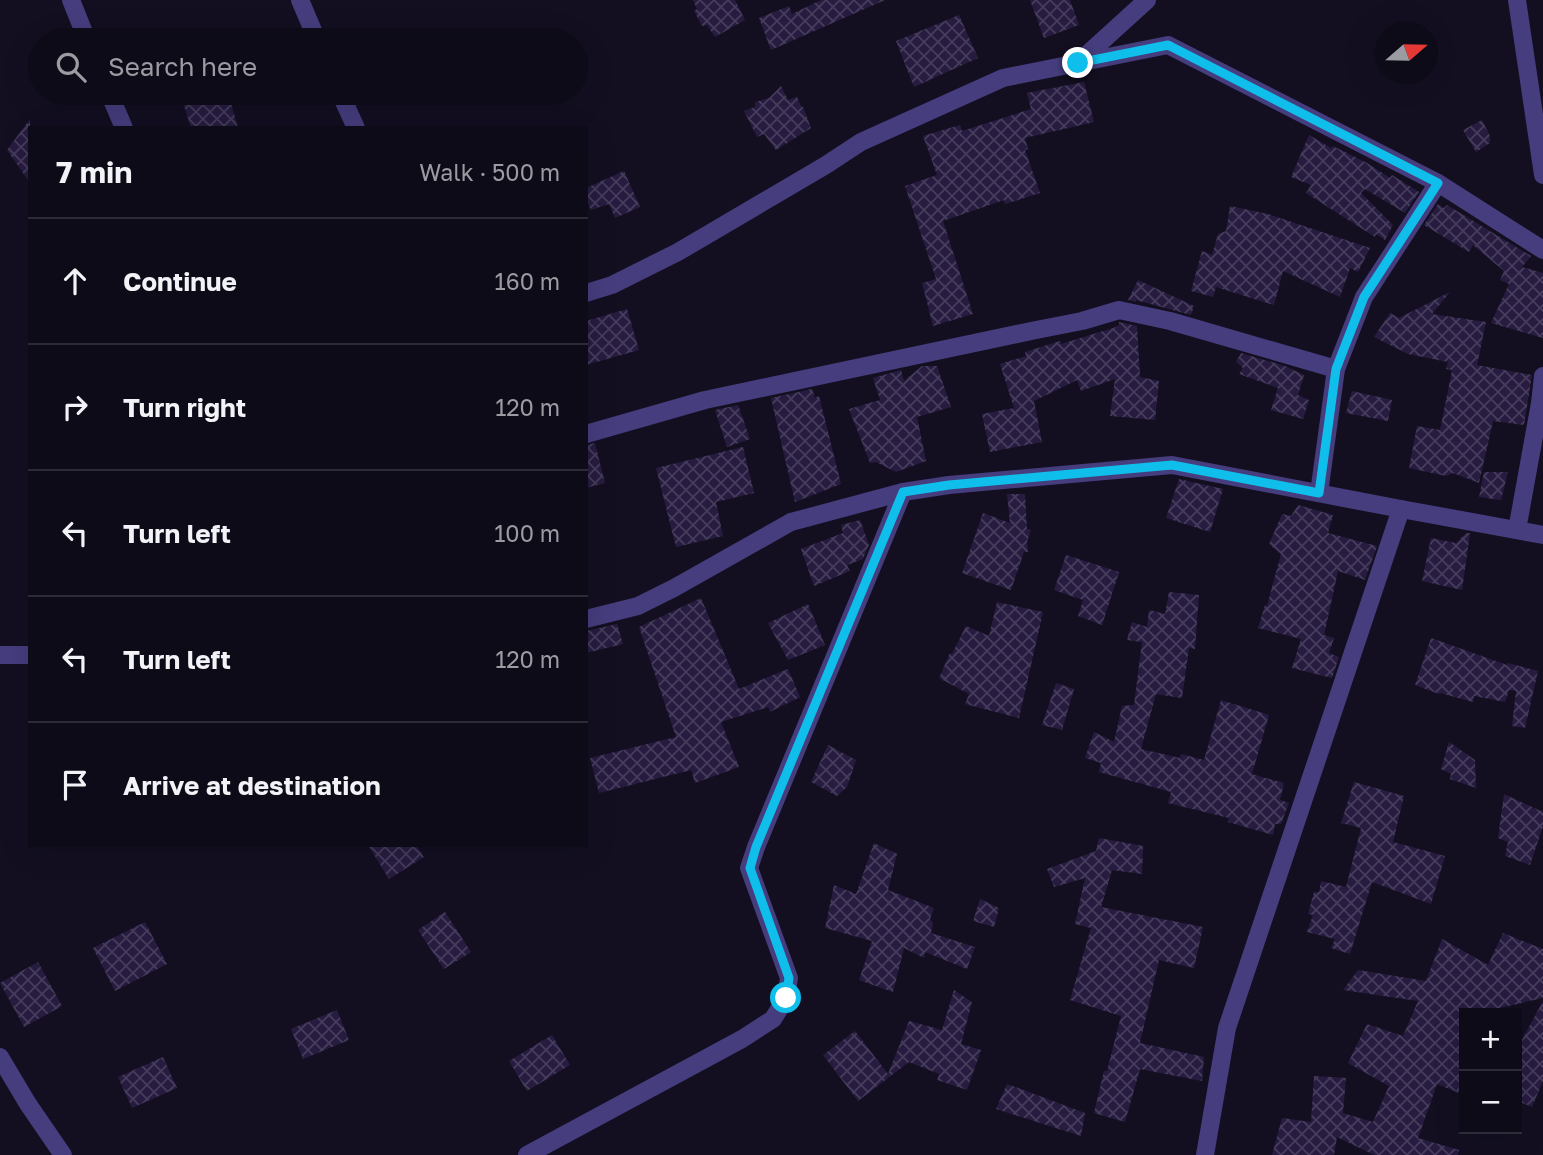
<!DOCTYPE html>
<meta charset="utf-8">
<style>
:root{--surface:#0e0b19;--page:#171422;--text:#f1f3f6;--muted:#9b9ba2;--line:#2e2b38}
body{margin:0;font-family:"Golos Text",sans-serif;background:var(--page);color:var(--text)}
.controls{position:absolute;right:21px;bottom:21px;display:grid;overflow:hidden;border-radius:0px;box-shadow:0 7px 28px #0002}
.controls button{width:63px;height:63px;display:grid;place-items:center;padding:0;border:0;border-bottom:2px solid var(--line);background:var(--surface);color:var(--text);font:35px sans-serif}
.compass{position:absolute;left:1375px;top:21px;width:63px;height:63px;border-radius:50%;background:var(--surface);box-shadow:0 7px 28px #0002;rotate:70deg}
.stop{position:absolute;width:21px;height:21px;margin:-16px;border:5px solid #0fbeea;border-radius:50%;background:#fff}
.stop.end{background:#0fbeea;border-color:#fff;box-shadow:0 2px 7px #0008}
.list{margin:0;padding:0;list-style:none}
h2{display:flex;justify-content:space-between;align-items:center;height:91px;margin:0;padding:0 28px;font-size:30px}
h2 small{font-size:23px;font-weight:400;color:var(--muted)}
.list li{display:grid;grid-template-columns:46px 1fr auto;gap:21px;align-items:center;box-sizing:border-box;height:126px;padding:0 28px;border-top:2px solid var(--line)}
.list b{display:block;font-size:26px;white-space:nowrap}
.list em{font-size:23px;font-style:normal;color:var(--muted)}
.icon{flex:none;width:38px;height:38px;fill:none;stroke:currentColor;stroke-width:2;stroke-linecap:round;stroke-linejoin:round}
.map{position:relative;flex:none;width:1543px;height:1155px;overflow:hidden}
.search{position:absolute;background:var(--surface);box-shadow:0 7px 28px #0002;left:28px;top:28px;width:560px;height:77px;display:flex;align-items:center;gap:18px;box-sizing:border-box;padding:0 24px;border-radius:38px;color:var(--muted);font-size:26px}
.panel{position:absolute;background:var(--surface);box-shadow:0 7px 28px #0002;left:28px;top:126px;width:560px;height:721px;border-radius:0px}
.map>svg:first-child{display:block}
.building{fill:url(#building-cross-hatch)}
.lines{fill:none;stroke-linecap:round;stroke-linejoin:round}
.minor{stroke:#453d7d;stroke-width:18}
.route{stroke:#0fbeea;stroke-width:9}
</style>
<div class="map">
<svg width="1543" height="1155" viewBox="0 0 1543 1155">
<defs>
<pattern id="building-cross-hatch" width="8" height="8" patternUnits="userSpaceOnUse" patternTransform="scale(1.75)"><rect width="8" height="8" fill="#271c40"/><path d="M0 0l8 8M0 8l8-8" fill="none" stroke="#463c5c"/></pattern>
</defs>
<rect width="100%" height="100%" fill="#130f21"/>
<g class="building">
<polygon points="693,0 735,0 745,20 715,37 707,25 702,26 694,11 697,9"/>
<polygon points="821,0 885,0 771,50 759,18 789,6 792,14"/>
<polygon points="1030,0 1070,0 1079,25 1044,38"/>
<polygon points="959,15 978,58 914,87 896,41"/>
<polygon points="1084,82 1094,122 1025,138 1028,149 1025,150 1040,193 1005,204 1004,200 943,221 973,314 933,326 922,283 936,279 905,186 937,175 923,136 960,125 962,131 1031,109 1027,93"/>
<polygon points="781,86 788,100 797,97 801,106 803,107 811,128 776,150 764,134 757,137 744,111 755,107 755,102 769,98"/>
<polygon points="180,93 228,93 238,128 191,128"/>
<polygon points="30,119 30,183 7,150"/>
<polygon points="1482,120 1490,136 1490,143 1476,152 1463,130"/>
<polygon points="1309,135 1331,148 1333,146 1367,163 1390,178 1392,175 1419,192 1405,213 1365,189 1361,193 1393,225 1385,240 1376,234 1375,237 1306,193 1311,185 1291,177"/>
<polygon points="624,171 640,207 615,218 609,204 591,210 586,200 586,188"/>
<polygon points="1438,204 1444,208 1447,205 1531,256 1522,267 1543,273 1543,338 1491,323 1509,284 1500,280 1504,271 1473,245 1469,252 1424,225"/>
<polygon points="1230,206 1268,214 1370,248 1358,272 1350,268 1340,297 1283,271 1274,305 1216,287 1213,297 1191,291 1202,251 1212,255 1218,234 1226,231"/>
<polygon points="1138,280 1194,306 1191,315 1136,300 1136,302 1128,300"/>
<polygon points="1450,292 1432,314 1486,322 1477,365 1532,375 1524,425 1493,421 1479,483 1453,473 1446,476 1409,468 1417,426 1440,430 1452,370 1446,369 1448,362 1408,354 1374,337 1390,313 1399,318"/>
<polygon points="627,309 639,350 586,365 586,321"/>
<polygon points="1119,322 1137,326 1140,377 1159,381 1155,420 1110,416 1115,379 1081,391 1077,380 1034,401 1042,442 990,452 982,414 1014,408 1000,364 1026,356 1025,352 1060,341 1061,344 1116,327 1119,325"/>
<polygon points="1241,353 1285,366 1304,375 1298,395 1309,400 1303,419 1271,410 1278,388 1239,374 1243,368 1236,362"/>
<polygon points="922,366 937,366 951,407 917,417 926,461 896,472 876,462 870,463 849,409 880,400 873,378 901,370 904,381"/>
<polygon points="812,389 815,398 819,396 841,484 795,502 771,398"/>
<polygon points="1352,391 1392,400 1388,421 1346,413"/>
<polygon points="738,405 750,439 727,447 715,410"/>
<polygon points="595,443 605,483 586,488 586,445"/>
<polygon points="743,447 754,493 716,502 723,536 676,547 656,468"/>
<polygon points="1484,472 1508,472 1501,500 1479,497"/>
<polygon points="1179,479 1223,489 1210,532 1166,518"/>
<polygon points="1007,494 1025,494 1027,529 1031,530 1027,542 1028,552 1024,552 1011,590 962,573 983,513 1010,523"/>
<polygon points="1298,505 1333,515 1328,533 1377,546 1365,580 1338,571 1324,635 1334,638 1329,653 1339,657 1332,678 1292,668 1301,639 1258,628 1265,605 1267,606 1281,554 1269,544 1282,514 1291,516"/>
<polygon points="860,520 869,545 863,559 847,565 850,571 814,586 801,549 843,533 841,525"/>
<polygon points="1466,533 1470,533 1462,590 1422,581 1431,538 1456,543"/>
<polygon points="1066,555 1119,572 1102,625 1078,616 1083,600 1054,590"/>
<polygon points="1169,592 1199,595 1195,649 1189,648 1182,698 1156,694 1141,749 1180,758 1181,754 1204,760 1221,700 1269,715 1252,774 1284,783 1280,800 1289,803 1281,824 1275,824 1273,835 1228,822 1229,818 1168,803 1171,792 1099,772 1101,763 1085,758 1094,732 1114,742 1122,706 1134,705 1142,642 1127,640 1132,622 1147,627 1149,610 1165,614"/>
<polygon points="701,598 739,689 788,669 800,697 770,712 768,707 721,722 739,767 695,783 691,770 599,793 590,758 676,737 639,627"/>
<polygon points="997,602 1043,612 1019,718 965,704 969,694 939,678 950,653 952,654 966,626 989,636"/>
<polygon points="808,604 825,645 788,660 768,623"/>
<polygon points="617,624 623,644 586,653 586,631"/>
<polygon points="1431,638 1507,665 1508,663 1538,671 1525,728 1512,726 1516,691 1509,690 1505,702 1474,696 1473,702 1440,693 1439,694 1415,685"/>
<polygon points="1056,683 1074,689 1062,730 1042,725"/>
<polygon points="1449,742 1475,760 1476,788 1450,779 1451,774 1441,769"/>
<polygon points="828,745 856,760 847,787 837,796 811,782"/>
<polygon points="1354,782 1404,796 1393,842 1445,856 1431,904 1372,882 1350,954 1331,948 1335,939 1307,932 1313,915 1308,914 1314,892 1319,892 1321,881 1346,887 1361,828 1341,823"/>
<polygon points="1504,794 1543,812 1543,826 1530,865 1505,856 1508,842 1498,838"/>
<polygon points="1099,838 1143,846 1142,874 1112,870 1101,907 1203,927 1194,968 1159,960 1140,1043 1204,1057 1202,1081 1140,1069 1125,1122 1094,1113 1104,1071 1107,1071 1121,1016 1070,1000 1091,928 1075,924 1085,878 1054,887 1047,869 1096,851"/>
<polygon points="874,843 897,854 888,890 934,908 930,919 933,923 931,933 975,947 967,969 925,952 924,958 904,948 893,992 859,980 872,941 825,928 834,885 856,894"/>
<polygon points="368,845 416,845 424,857 389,879"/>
<polygon points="980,899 999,908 994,927 973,921"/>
<polygon points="445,912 471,952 444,969 418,930"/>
<polygon points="145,922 167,964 115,991 93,948"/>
<polygon points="1503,933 1543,949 1543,998 1495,1009 1495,1013 1464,1013 1464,1095 1437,1084 1418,1138 1459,1150 1458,1155 1374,1155 1337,1137 1334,1155 1272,1155 1282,1118 1311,1122 1314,1076 1346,1078 1343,1113 1373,1122 1389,1086 1348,1063 1367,1024 1403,1036 1418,1001 1343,990 1358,970 1426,981 1442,939 1488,965"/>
<polygon points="38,962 62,1006 24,1027 0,983"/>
<polygon points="954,990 972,1002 961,1044 981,1050 967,1090 937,1080 939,1074 909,1062 858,1101 823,1055 855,1031 888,1074 909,1021 942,1030"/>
<polygon points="1543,1001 1543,1081 1532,1107 1517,1101 1517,1049"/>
<polygon points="337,1010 349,1040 303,1059 291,1029"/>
<polygon points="552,1035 570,1065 527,1091 509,1061"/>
<polygon points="163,1057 177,1088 132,1108 118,1077"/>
<polygon points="1007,1084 1085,1113 1081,1136 996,1109"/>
</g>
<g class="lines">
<g class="minor">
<polyline points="71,0 87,40"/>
<polyline points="300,0 317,40"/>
<polyline points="1517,0 1543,175"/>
<polyline points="1080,61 1147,0"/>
<polyline points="109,93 124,128"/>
<polyline points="340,93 356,128"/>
<polyline points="586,293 612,285 678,252 826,165 861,142 1003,78 1168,45 1438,183 1543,250"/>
<polyline points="586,434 705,400 1036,330 1082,321 1119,310 1170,321 1336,369"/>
<polyline points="1319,493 1336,369 1364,297 1438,183"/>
<polyline points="1517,530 1540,403 1543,376"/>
<polyline points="586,619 638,606 674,588 791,522 903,492 949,485 1172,465 1401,509 1543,535"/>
<polyline points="0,655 30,655"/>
<polyline points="0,1057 28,1104 63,1155"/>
<polyline points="527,1155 742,1039 773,1019 786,998 789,978 749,868 756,847 903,492"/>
<polyline points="1205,1155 1227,1028 1401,509"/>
</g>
</g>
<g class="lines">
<polyline class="route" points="786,998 789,978 750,868 756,847 903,492 949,485 1172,465 1319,493 1336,369 1364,297 1438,183 1168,45 1078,63"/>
</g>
</svg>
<div class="controls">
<button>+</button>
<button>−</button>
</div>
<svg class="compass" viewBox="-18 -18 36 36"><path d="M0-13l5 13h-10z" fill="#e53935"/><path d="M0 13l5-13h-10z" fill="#9b9ba2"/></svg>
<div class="stop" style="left:786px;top:998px"></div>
<div class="stop end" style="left:1078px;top:63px"></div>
<div class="search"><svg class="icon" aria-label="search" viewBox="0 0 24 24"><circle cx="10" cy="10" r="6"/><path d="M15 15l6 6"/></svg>Search here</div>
<section class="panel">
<h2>7 min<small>Walk · 500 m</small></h2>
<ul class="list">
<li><svg class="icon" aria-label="ahead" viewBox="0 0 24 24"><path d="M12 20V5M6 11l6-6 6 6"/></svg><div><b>Continue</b></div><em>160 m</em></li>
<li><svg class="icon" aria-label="right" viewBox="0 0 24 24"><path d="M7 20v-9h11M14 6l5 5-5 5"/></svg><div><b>Turn right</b></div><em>120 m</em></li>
<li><svg class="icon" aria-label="left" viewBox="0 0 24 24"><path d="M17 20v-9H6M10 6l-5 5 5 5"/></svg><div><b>Turn left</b></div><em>100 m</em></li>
<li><svg class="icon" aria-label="left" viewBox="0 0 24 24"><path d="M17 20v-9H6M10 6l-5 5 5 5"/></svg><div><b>Turn left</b></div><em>120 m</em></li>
<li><svg class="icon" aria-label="arrive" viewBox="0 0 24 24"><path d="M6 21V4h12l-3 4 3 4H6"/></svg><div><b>Arrive at destination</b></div></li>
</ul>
</section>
</div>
